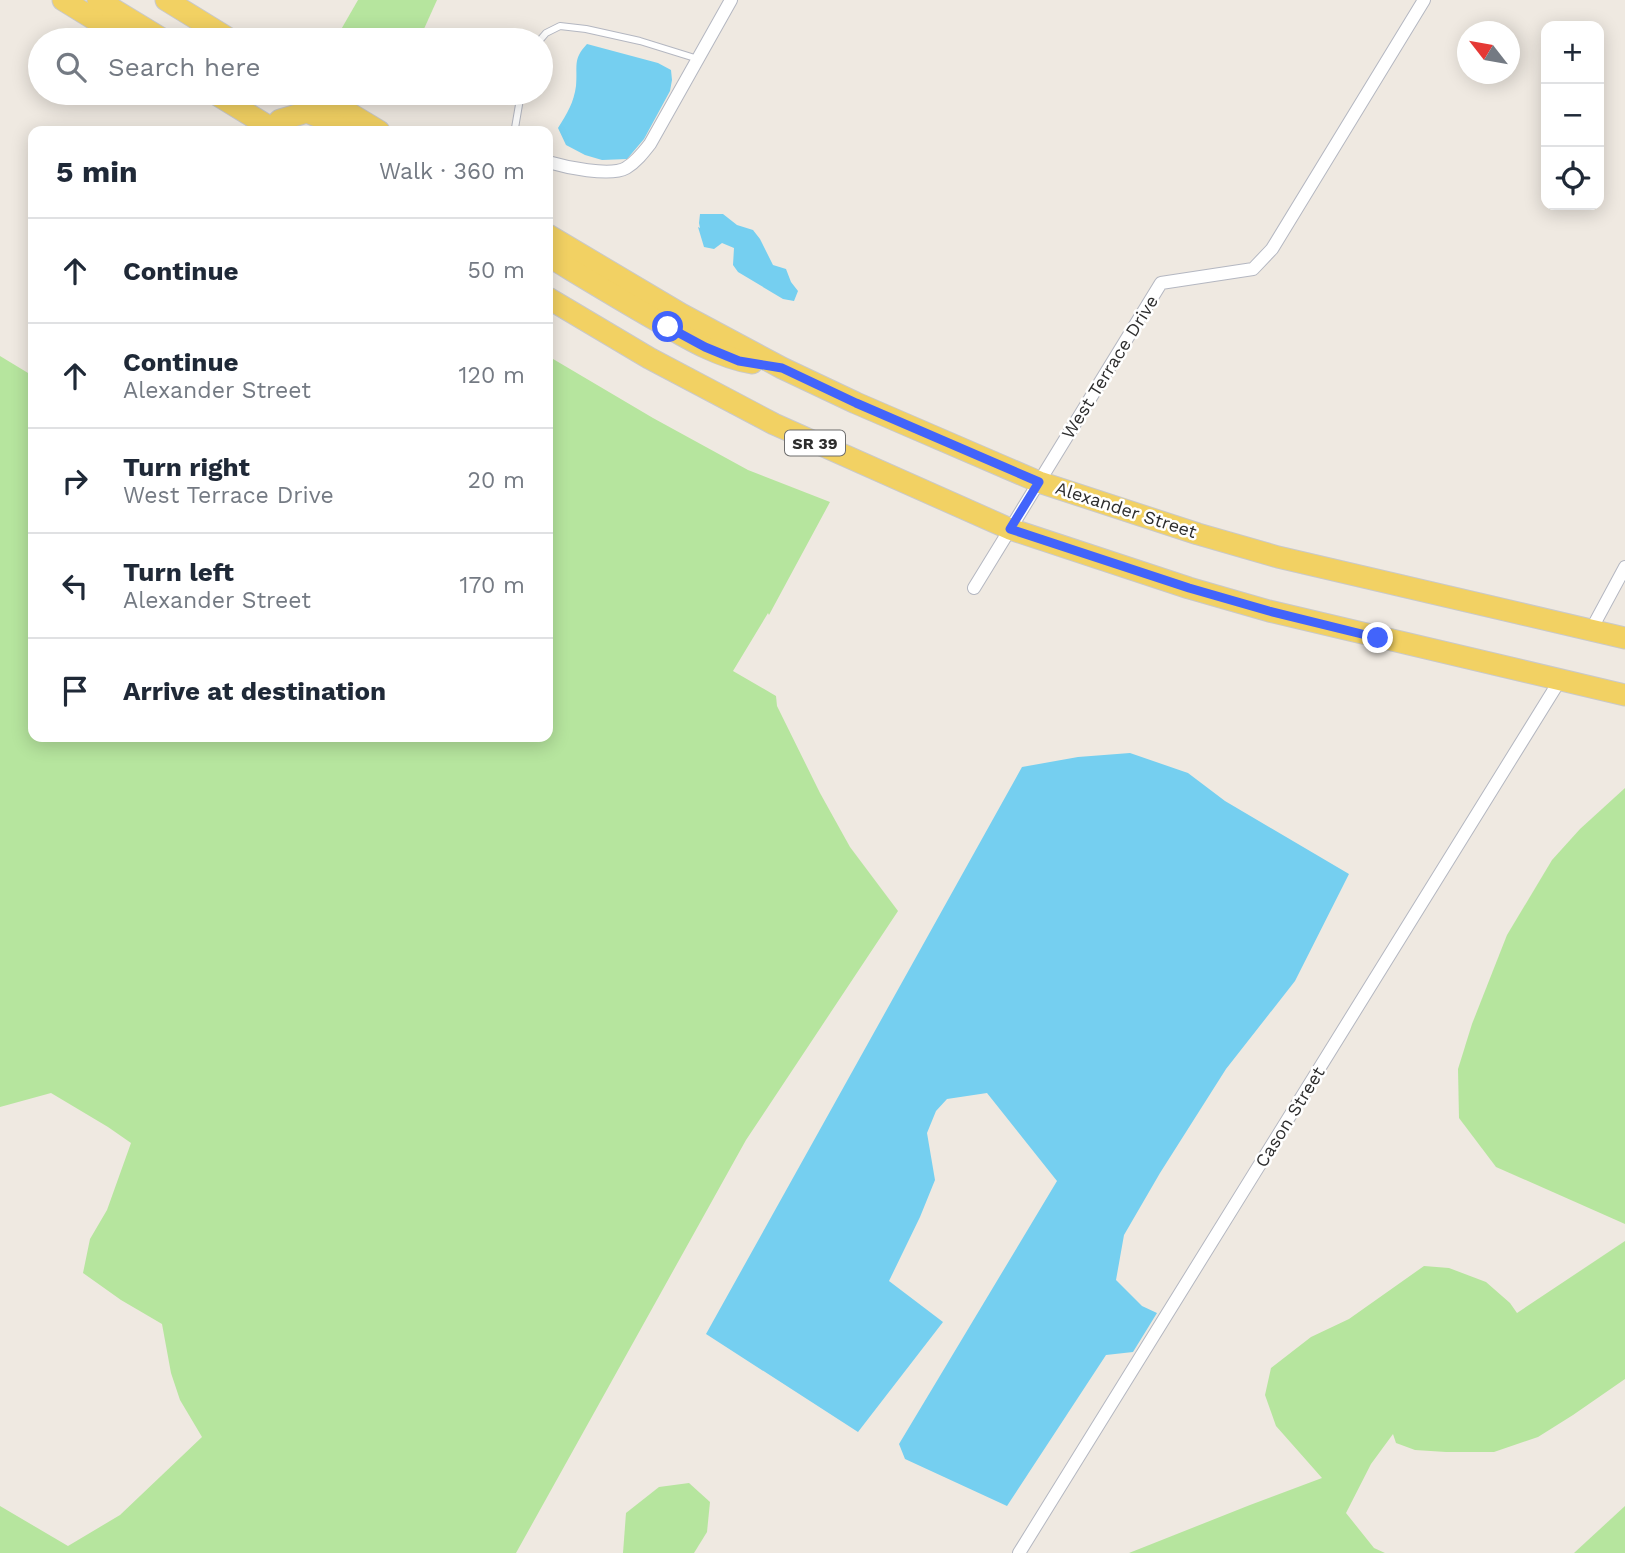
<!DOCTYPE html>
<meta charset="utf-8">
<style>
:root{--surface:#fff;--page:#f6f6f7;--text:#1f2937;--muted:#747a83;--line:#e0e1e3}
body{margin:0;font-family:"Work Sans",sans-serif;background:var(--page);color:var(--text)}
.controls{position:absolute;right:21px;top:21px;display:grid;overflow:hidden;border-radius:14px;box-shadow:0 4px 18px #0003}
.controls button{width:63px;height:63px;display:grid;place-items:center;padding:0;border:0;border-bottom:2px solid var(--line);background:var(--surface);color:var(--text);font:35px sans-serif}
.compass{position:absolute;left:1457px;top:21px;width:63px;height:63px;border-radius:50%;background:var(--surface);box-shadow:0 4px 18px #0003;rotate:301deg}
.stop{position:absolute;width:21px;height:21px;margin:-16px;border:5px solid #4264fb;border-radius:50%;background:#fff}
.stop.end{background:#4264fb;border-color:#fff;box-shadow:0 2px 7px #0008}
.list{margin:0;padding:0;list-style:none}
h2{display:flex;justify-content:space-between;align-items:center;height:91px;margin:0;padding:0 28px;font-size:30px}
h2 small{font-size:23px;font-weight:400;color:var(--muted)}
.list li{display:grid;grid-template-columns:46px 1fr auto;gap:21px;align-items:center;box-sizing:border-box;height:105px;padding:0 28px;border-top:2px solid var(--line)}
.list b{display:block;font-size:26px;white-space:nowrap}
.list p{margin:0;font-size:23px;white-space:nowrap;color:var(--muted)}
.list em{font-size:23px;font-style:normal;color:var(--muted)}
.icon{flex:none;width:38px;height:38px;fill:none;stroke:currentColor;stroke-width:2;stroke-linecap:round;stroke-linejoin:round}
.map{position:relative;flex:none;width:1625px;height:1553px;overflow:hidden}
.search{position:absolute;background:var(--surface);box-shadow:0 4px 18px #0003;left:28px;top:28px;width:525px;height:77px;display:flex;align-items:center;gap:18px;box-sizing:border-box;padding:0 24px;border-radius:38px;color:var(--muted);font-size:26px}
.panel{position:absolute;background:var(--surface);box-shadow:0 4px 18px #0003;left:28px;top:126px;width:525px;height:616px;border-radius:14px}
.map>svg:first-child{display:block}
.green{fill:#b6e59e}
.water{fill:#75cff0}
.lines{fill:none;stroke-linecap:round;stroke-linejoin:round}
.lane-casing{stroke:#b4b7c1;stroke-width:8}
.street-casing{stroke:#b4b7c1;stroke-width:14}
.primary-casing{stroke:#c9c9c9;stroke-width:23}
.lane{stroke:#fff;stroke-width:6}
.street{stroke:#fff;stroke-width:12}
.primary{stroke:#f2d163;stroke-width:21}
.route{stroke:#4264fb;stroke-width:9}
.labels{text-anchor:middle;stroke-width:5;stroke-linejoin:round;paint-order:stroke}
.shield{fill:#fff;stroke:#6d6d6d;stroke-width:2}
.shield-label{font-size:16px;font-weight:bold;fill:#2e2e2e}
.street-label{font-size:18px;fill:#2e2e2e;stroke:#fff}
</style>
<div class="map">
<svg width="1625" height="1553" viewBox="0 0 1625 1553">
<rect width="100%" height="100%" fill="#efe9e1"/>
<g class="green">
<polygon points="358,0 437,0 419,40 335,40"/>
<polygon points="0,356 33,376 33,737 548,737 548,356 653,418 748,470 830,502 769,615 768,613 733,671 776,696 777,706 820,793 850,847 898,911 746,1140 516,1553 0,1553 0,1506 68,1546 120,1515 202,1437 180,1400 171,1373 162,1324 121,1300 83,1273 90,1239 107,1210 131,1143 108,1127 51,1093 0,1107"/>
<polygon points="1625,788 1625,1224 1496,1167 1459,1118 1458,1069 1472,1024 1507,935 1552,860 1580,829"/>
<polygon points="1625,1241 1625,1379 1573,1415 1538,1437 1494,1452 1446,1452 1415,1450 1396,1443 1393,1434 1371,1464 1346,1513 1374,1548 1385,1553 1129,1553 1250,1505 1322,1478 1276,1426 1265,1395 1271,1368 1311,1337 1349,1319 1424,1266 1449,1268 1486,1282 1510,1303 1517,1313"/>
<polygon points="689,1483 710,1502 707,1532 694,1553 623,1553 626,1513 659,1487"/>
<polygon points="1625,1506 1625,1553 1574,1553"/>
</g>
<g class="water">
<path d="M 587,44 L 658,63 L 671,70 L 672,80 L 670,91 L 644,139 L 627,159 L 602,160 L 585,155 L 566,145 L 558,128 C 567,114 574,102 576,86 C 578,66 572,60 587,44 Z"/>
<polygon points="700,214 723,214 737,225 753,230 760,239 773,265 786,269 791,282 798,291 794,301 783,299 738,272 733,265 734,248 722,243 714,249 704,247 698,227 700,228 699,223"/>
<polygon points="1130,753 1188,773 1225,801 1349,874 1295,981 1226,1069 1160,1173 1124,1235 1116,1280 1142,1306 1157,1313 1133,1352 1106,1355 1007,1506 905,1459 899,1444 1057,1181 987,1093 947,1099 936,1111 927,1133 935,1180 920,1217 889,1281 943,1322 858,1432 706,1334 1022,767 1078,757"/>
</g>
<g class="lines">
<g class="lane-casing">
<g id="lane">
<polyline points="540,40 546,33 560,26 586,29 640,41 698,59"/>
<polyline points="516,131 515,128 521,93"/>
</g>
</g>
<g class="street-casing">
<g id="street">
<path d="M 548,162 C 565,167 610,177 626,168 C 636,162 643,153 650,144 L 731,0"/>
<polyline points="974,588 1161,283 1253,269 1272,249 1424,0"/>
<polyline points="1591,630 1625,567"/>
<polyline points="1019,1553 1560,680"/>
</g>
</g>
<g class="primary-casing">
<g id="primary">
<polyline points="63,0 128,40"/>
<polyline points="98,0 164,40"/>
<polyline points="166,0 231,40"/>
<polyline points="214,93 276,131"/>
<polyline points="258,93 262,93"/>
<polyline points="316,93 379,131"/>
<polyline points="272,129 280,120 307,112 329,121 344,131"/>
<polyline points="548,235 681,314 782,368 856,403 1039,482 1198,534 1278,557 1625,638"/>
<path d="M 548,256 C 583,277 619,299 654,319 C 685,337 717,357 752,363"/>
<polyline points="548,298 649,358 774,424 1010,529 1189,588 1269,611 1625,695"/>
</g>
</g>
<use href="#lane" class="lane"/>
<use href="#street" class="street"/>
<use href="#primary" class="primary"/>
</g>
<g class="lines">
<polyline class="route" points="668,327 705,347 739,361 782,368 856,403 1039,482 1010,529 1189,588 1269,611 1378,638"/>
</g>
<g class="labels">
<rect class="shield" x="785" y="430.5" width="60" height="25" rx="5"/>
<g class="shield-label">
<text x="815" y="449">SR 39</text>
</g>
<g class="street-label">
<text transform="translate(1110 367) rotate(-58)" y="6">West Terrace Drive</text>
<text transform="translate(1126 510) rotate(18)" y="6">Alexander Street</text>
<text transform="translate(1290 1117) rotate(-58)" y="6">Cason Street</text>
</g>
</g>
</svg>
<div class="controls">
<button>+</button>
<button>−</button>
<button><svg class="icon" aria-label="locate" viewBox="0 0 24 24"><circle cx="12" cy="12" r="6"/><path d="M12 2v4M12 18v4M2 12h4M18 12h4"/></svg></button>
</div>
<svg class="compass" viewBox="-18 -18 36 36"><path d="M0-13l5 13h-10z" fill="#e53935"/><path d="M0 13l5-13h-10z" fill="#747a83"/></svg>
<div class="stop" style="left:668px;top:327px"></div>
<div class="stop end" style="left:1378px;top:638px"></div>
<div class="search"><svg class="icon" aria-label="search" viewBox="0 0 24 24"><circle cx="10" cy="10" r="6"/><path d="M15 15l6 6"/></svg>Search here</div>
<section class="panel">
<h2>5 min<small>Walk · 360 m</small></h2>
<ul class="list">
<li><svg class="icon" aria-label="ahead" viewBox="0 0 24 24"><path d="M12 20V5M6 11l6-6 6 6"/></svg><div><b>Continue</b></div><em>50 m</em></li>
<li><svg class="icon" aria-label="ahead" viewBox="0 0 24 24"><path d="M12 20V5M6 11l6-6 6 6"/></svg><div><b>Continue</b><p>Alexander Street</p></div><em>120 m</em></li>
<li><svg class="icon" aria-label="right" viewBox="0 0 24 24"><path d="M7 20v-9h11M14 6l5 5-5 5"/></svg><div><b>Turn right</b><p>West Terrace Drive</p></div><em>20 m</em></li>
<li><svg class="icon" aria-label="left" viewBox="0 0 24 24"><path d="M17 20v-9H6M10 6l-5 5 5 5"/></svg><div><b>Turn left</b><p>Alexander Street</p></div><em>170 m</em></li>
<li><svg class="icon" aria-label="arrive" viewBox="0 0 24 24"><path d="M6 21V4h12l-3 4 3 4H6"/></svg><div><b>Arrive at destination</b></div></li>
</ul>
</section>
</div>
